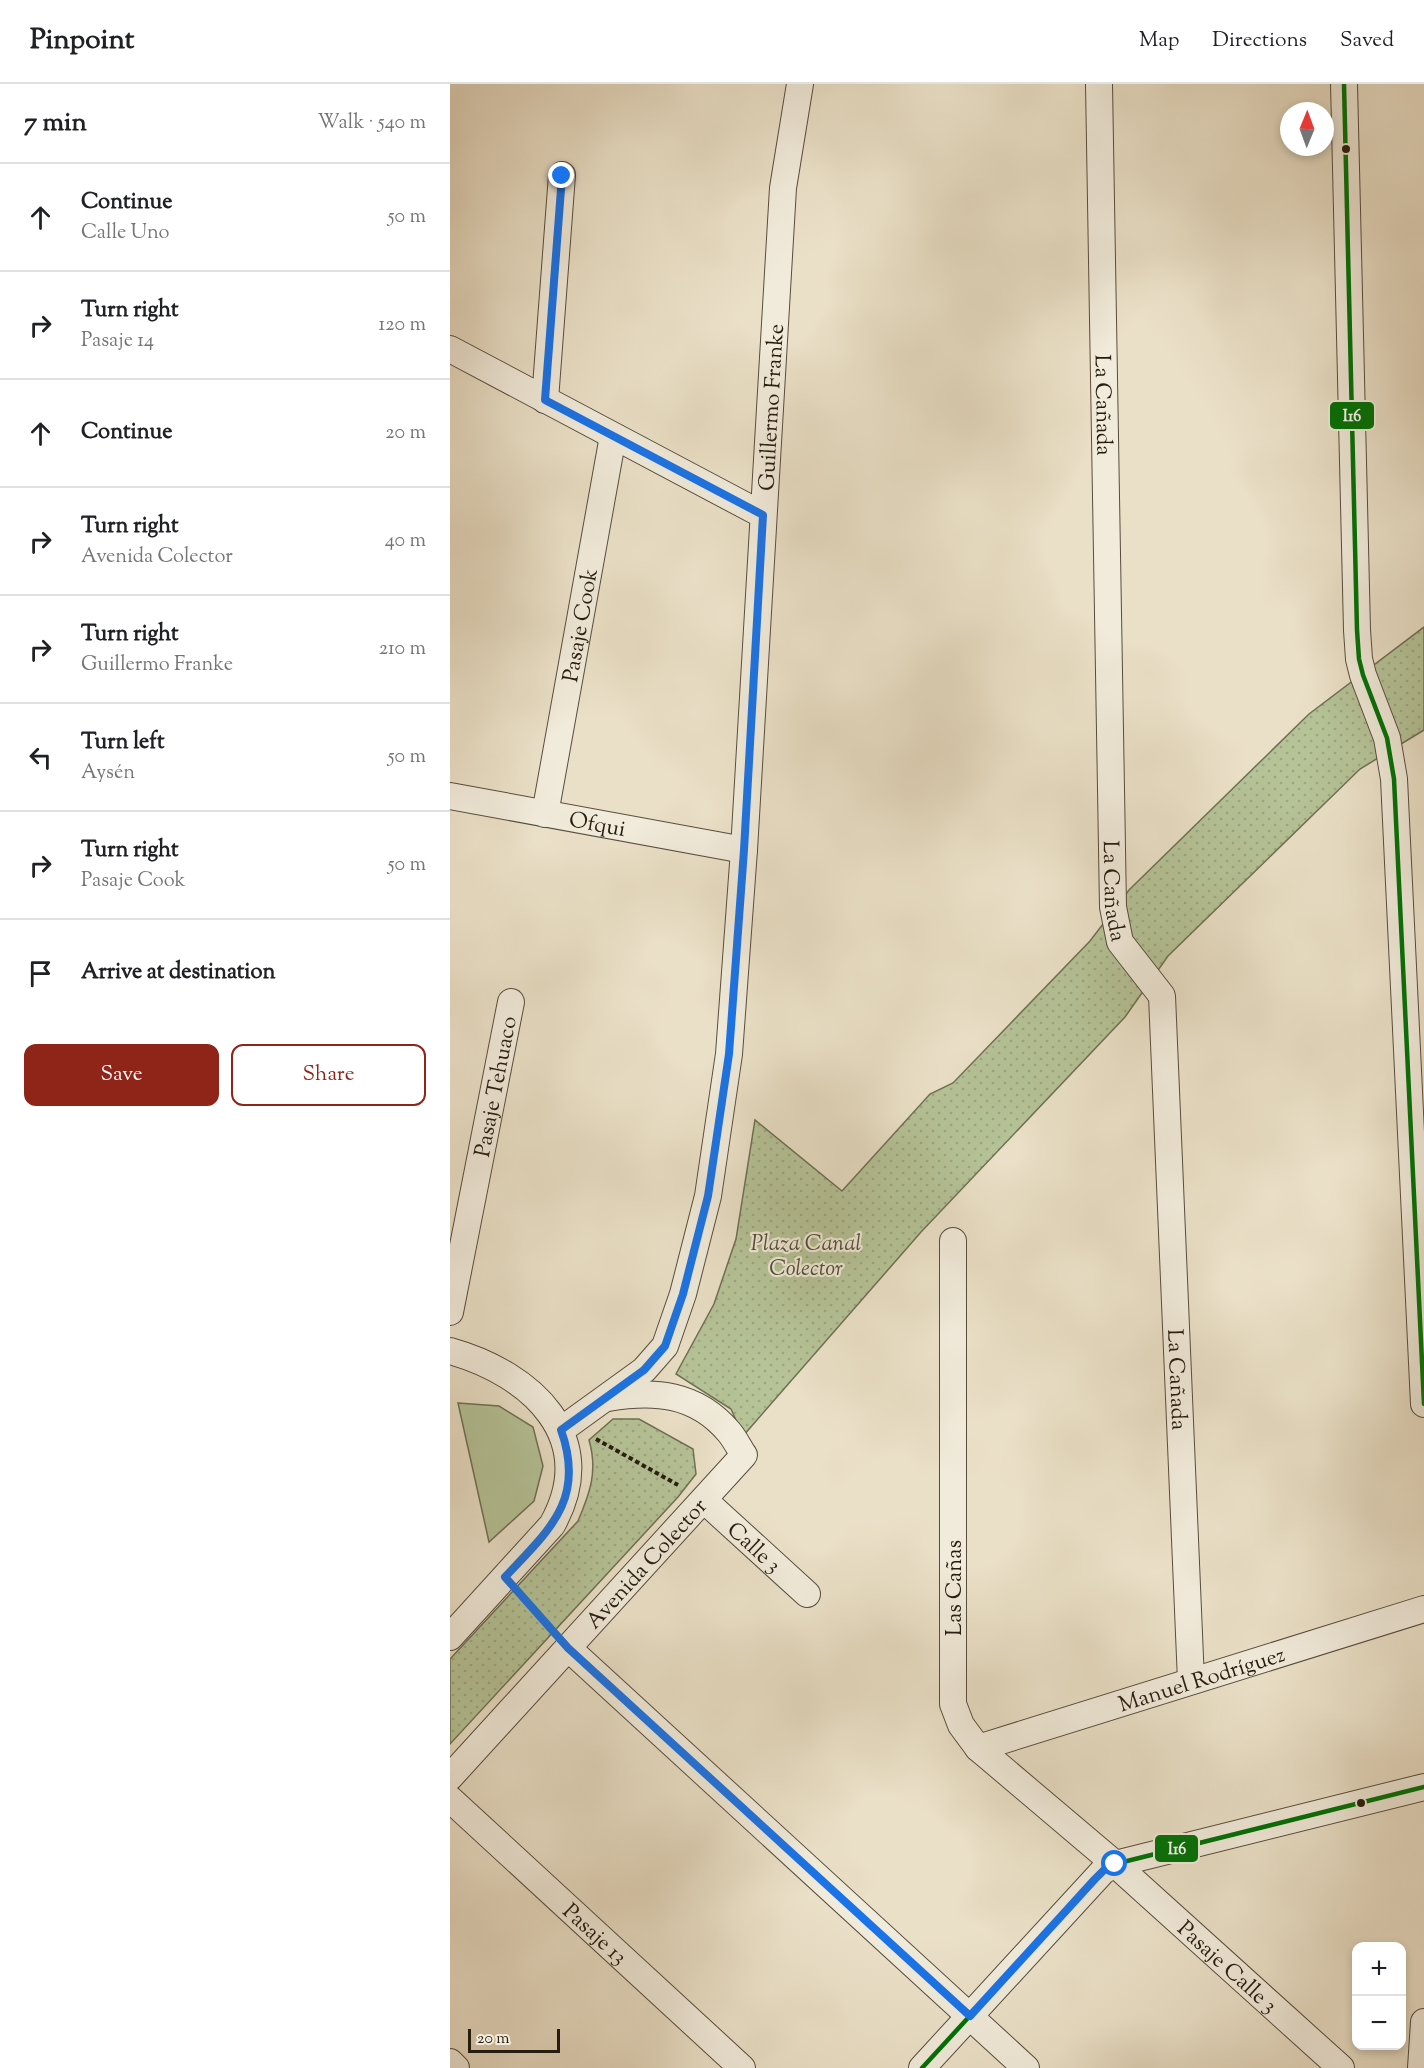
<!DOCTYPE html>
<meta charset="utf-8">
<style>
:root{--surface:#fff;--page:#f2f2f2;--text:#202124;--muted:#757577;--line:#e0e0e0;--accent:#8f2418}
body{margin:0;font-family:"Sorts Mill Goudy",serif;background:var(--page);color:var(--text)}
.controls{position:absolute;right:18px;bottom:18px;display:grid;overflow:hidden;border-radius:12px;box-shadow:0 3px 9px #0003}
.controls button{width:54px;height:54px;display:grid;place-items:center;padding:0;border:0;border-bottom:2px solid var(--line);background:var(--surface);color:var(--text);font:30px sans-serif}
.compass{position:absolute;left:830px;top:18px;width:54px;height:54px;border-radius:50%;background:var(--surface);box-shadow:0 3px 9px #0003;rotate:1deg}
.scale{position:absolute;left:18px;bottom:15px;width:92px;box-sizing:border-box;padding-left:6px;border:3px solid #261c10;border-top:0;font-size:16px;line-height:21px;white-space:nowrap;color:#261c10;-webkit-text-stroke:4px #f1ebdb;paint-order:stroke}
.stop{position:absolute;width:18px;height:18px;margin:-14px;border:4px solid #1a73e8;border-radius:50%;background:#fff}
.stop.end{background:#1a73e8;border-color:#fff;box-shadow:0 2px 6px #0008}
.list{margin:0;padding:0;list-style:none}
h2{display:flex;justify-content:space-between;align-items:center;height:78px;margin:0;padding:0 24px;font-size:26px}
h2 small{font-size:20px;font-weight:400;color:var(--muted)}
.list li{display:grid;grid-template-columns:39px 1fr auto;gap:18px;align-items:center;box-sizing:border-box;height:108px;padding:0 24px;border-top:2px solid var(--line)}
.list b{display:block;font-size:22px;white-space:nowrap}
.list p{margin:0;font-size:20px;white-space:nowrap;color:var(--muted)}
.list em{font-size:20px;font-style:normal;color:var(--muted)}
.actions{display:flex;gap:12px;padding:18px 24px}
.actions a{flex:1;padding:14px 0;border:2px solid var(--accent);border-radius:12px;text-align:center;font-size:21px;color:var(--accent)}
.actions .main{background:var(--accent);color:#fff}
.icon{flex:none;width:33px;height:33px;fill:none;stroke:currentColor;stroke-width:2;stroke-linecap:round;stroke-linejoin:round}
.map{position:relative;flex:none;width:974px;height:1984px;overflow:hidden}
header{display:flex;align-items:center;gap:36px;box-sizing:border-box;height:84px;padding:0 30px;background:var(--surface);border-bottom:2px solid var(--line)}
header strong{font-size:28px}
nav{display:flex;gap:33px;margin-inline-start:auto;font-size:21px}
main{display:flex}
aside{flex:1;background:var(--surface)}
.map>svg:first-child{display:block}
.grass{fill:#b5c397;stroke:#6e7054;stroke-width:1.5}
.park{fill:url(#park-dots);stroke:#6e7054;stroke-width:1.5}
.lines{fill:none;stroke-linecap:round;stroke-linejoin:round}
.minor-casing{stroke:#574d3e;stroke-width:28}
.path{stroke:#261c10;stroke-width:4;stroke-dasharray:4.5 3;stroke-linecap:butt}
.minor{stroke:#f1ebdb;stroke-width:26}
.bus-1-casing{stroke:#f1ebdb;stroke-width:9}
.bus-1{stroke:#007106;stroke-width:4.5}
.route{stroke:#1a73e8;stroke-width:8}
.bus-dot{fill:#261c10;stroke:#f1ebdb;stroke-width:2}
.labels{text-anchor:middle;stroke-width:4.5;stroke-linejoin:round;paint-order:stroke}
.street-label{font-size:22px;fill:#261c10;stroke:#f1ebdb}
.park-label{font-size:22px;font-style:italic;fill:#514e38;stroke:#f1ebdb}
.line-badge{stroke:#f1ebdb;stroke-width:2}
.badge-label{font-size:16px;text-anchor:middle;font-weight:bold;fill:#fff}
</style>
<header>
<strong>Pinpoint</strong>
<nav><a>Map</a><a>Directions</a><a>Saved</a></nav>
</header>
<main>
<aside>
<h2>7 min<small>Walk · 540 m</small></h2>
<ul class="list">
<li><svg class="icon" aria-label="ahead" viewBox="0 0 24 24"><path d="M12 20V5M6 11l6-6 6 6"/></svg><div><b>Continue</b><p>Calle Uno</p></div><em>50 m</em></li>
<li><svg class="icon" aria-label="right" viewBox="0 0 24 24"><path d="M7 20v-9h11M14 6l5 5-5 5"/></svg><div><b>Turn right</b><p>Pasaje 14</p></div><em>120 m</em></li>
<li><svg class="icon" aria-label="ahead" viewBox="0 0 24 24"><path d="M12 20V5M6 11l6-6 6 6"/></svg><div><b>Continue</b></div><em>20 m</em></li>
<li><svg class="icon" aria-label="right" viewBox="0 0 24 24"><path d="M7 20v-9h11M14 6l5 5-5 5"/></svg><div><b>Turn right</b><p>Avenida Colector</p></div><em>40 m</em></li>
<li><svg class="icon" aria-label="right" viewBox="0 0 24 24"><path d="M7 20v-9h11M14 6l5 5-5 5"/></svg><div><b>Turn right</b><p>Guillermo Franke</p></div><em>210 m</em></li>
<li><svg class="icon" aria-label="left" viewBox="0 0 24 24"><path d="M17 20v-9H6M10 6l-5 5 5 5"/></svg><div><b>Turn left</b><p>Aysén</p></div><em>50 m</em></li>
<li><svg class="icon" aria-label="right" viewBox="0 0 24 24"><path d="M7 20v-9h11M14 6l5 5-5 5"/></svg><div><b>Turn right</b><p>Pasaje Cook</p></div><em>50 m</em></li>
<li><svg class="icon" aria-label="arrive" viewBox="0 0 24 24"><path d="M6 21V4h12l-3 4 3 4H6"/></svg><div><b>Arrive at destination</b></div></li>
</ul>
<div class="actions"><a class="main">Save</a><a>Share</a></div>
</aside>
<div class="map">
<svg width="974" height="1984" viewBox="0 0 974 1984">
<defs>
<pattern id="park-dots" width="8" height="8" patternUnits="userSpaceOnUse" patternTransform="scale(1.5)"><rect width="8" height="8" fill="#b5c397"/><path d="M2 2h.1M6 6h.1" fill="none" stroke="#9ca781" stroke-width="1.8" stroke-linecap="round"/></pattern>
</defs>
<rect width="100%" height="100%" fill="#eae0c7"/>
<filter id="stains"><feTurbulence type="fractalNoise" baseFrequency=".00333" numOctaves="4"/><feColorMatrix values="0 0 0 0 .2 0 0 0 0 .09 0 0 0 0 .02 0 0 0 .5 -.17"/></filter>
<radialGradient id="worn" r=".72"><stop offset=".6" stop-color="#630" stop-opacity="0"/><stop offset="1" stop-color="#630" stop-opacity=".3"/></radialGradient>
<polygon class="grass" points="8,1319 49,1322 83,1343 93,1382 84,1417 39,1458"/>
<g class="park">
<polygon points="974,543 974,646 910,685 718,872 675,933 471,1148 293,1352 281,1325 226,1290 264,1220 286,1155 305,1036 392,1107 480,1010 503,999 640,857 679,806 859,630"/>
<path d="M 163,1335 L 189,1335 L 243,1365 L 246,1390 L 228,1413 L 0,1660 L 0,1575 L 128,1437 C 140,1409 148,1387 139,1356 Z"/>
</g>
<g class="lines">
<g class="minor-casing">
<g id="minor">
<path id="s1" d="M 649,0 L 663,823 L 670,858 L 712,912 L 741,1597"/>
<polyline points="894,0 907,546 909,575 913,591 937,654 944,695 974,1320"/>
<polyline points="0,265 313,431"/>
<polyline points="95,316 112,91"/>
<path id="s2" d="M 0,712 L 294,766"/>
<path id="s3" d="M 95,730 L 163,352"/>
<path id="s4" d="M 503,1157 L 503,1620 L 511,1641 L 528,1664 L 665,1780 L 891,1984"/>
<path id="s5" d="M 0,1228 L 61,918"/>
<path d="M 0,1267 C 82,1290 151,1354 102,1441 L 0,1553"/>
<path id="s6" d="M 111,1346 L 194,1286 L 215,1262 L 233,1210 L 258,1112 L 279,970 L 294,766 L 333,104 L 350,0"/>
<path id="s7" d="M 254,1416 L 357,1510"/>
<polyline points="118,1564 576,1984"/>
<path id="s8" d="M 528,1664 L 974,1525"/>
<path id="s9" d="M 0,1693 L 294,1371 C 289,1364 285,1355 279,1348 C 246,1309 204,1306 158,1314"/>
<path id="s10" d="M 0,1715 L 292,1984"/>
<polyline points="0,1978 6,1984"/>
<polyline points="472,1984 653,1787 665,1780 974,1703"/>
<polyline points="971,1984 974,1938"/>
</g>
</g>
<g class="path">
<polyline points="146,1355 228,1401"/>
<polyline points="74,1514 101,1544"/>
</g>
<use href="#minor" class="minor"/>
<g class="bus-1-casing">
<g id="bus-1">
<polyline points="894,0 907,546 909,575 913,591 937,654 944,695 974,1320"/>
<polyline points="472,1984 653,1787 665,1780 974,1703"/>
</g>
</g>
<use href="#bus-1" class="bus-1"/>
</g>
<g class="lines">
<path class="route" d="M 112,92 L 95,316 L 313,431 L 294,766 L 279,970 L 258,1112 L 233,1210 L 215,1262 L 194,1286 L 111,1346 C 136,1416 99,1446 55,1493 L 118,1564 L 520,1932 L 645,1795 L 654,1786 L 665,1780"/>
</g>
<g class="bus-dot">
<circle cx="896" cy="65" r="5"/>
<circle cx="911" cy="1719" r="5"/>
</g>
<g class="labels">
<g class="street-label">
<text dy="8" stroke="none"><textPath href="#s1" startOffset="321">La Cañada</textPath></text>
<text dy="8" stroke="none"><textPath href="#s6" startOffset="1082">Guillermo Franke</textPath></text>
<text dy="8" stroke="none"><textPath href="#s3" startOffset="192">Pasaje Cook</textPath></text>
<text dy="8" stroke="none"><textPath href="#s2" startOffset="150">Ofqui</textPath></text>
<text dy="8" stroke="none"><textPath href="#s1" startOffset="807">La Cañada</textPath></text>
<text dy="8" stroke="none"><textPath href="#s5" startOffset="230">Pasaje Tehuaco</textPath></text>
<text dy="8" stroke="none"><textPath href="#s1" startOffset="1311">La Cañada</textPath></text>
<text dy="8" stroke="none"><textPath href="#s7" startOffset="69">Calle 3</textPath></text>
<text dy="8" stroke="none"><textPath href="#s9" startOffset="290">Avenida Colector</textPath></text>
<text transform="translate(503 1504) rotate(-90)" y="8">Las Cañas</text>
<text dy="8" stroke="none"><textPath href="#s8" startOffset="234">Manuel Rodríguez</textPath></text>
<text dy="8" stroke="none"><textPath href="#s10" startOffset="198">Pasaje 13</textPath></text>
<text dy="8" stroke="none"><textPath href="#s4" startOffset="846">Pasaje Calle 3</textPath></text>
</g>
<g class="park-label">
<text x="356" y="1166">Plaza Canal<tspan x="356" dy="25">Colector</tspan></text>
</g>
</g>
<g class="line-badge">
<rect x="879" y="317" width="46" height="29" rx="6" fill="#007106"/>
<rect x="704" y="1750" width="45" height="29" rx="6" fill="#007106"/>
</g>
<g class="badge-label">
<text x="902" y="337">I16</text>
<text x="727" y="1770">I16</text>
</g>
<rect width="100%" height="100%" filter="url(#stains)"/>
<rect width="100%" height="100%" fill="url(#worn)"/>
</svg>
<div class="controls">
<button>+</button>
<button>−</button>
</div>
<svg class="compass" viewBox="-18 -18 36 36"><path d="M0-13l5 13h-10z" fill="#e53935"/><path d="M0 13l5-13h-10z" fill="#757577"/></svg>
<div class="scale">20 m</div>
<div class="stop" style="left:665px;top:1780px"></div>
<div class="stop end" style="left:112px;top:92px"></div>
</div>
</main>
